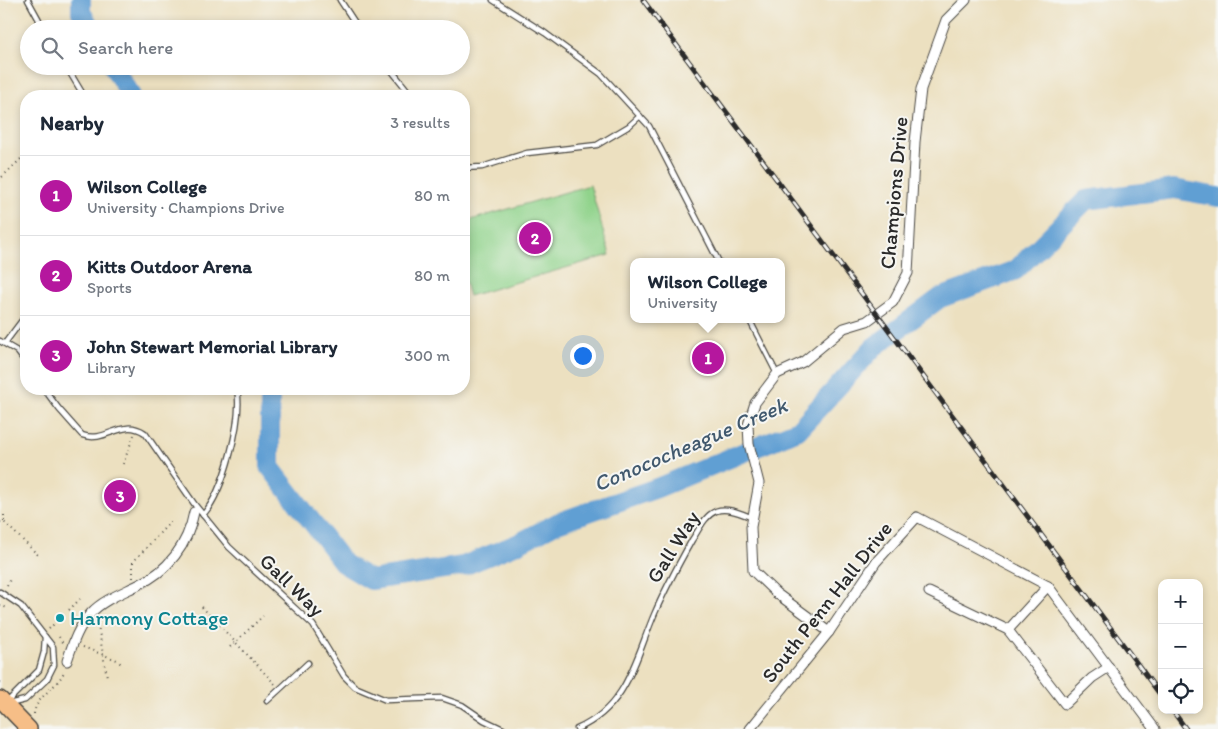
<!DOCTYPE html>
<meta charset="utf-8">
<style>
:root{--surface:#fff;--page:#f2f2f3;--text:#1f2937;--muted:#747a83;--line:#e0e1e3;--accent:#b5179e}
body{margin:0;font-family:Itim,sans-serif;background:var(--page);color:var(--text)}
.controls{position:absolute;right:15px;bottom:15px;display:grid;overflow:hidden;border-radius:10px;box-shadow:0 2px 8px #0003}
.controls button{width:45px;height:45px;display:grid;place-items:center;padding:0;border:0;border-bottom:1px solid var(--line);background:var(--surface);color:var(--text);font:25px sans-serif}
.you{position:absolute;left:582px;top:355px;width:18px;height:18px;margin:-12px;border:4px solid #fff;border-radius:50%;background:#1a73e8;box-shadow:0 0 0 8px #1a73e833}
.badge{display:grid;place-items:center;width:32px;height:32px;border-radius:50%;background:var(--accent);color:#fff;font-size:16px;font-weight:700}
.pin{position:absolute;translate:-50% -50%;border:2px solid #fff;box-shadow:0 1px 5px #0006}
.popup{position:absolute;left:630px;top:258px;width:155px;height:65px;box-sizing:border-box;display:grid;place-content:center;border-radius:10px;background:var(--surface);filter:drop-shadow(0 1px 4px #0005);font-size:16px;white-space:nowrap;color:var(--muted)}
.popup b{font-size:19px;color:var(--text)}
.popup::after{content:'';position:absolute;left:50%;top:100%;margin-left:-10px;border:10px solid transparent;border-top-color:var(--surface)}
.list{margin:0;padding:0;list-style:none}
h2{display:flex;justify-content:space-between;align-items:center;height:65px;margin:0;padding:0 20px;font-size:21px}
h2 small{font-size:16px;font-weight:400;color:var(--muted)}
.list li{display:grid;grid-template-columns:32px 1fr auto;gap:15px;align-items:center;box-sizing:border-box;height:80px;padding:0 20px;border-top:1px solid var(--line)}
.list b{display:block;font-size:19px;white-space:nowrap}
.list p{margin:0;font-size:16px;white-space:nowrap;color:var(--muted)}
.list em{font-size:16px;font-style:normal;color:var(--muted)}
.icon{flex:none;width:28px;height:28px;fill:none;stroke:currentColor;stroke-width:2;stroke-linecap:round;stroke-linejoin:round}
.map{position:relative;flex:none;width:1218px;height:729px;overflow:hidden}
.search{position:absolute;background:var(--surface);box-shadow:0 2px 8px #0003;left:20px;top:20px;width:450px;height:55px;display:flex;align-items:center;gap:12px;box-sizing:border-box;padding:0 18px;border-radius:28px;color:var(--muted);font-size:19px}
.panel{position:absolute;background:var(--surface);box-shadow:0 2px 8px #0003;left:20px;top:90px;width:450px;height:305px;border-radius:20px}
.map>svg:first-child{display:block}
.green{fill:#90d38b;stroke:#5e7f5b}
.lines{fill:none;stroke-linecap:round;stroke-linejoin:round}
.river{stroke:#619fd3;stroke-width:20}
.lane-casing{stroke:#484641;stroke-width:7}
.street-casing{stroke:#484641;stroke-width:11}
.primary-casing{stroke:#484641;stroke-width:18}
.path{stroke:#484641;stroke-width:2;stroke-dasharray:1 4;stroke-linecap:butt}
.lane{stroke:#fff;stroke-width:4.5}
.street{stroke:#fff;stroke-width:9}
.primary{stroke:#f6be87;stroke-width:15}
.rail-casing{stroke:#2b2b2b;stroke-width:5}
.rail{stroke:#f6f6f2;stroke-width:3;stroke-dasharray:9;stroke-linecap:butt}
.culture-dot{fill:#0f9aa8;stroke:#f6f6f2;stroke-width:2}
.labels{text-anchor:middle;stroke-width:4;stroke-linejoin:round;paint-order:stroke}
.street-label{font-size:21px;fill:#2b2b2b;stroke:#f6f6f2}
.culture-label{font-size:21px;fill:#0d838f;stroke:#f6f6f2;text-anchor:start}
.water-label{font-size:22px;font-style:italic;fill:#41596e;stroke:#f6f6f2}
</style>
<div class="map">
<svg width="1218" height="729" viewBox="0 0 1218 729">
<rect width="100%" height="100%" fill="#f6f6f2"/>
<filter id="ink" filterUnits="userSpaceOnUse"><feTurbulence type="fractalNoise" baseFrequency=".02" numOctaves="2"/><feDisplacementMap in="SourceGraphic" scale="10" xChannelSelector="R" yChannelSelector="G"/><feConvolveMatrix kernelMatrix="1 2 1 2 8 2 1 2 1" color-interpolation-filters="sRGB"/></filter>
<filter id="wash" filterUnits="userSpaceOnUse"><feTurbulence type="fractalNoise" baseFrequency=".0096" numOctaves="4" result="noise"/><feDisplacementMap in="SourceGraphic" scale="20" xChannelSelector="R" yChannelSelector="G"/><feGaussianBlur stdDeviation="1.12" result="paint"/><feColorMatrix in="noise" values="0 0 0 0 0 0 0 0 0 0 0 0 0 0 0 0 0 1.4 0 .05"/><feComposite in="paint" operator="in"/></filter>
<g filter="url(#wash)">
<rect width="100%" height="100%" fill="#ece0c0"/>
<polygon class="green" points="590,185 610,255 469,296 464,279 464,222"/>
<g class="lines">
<g class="river">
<polyline points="81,0 81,12 91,29"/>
<polyline points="113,66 131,96"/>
<polyline points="270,389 270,467 344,564 371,580 463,566 517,544 557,523 657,488 798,430 874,347 940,298 1016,270 1086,200 1174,189 1218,197"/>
</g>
</g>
</g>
<g filter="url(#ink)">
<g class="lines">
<g class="lane-casing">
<g id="lane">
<polyline points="28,0 44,29"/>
<polyline points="340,0 359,29"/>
<polyline points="493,0 545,33 601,74 649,126 719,262"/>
<polyline points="66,66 84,96"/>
<polyline points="388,66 412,96"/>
<polyline points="464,168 482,167 527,153 597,145 629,126 640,116"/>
<polyline points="749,319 777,374"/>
<polyline points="0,341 17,351 26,363"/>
<polyline points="5,343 26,315"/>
<path d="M 44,389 L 59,409 L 82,435 C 107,444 121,417 145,433 L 195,505 L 229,547 L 313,625 L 344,676 L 355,687 L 386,700 L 442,698 L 462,705 L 484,720 L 503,729"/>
<path d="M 203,515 C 224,491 243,419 237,389"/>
<polyline points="0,592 21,606 53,647 54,665 47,679 25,700 9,704"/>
<polyline points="267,701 308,663"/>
<polyline points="6,703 39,670 44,652 45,637"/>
<path d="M 577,729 C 627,707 635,660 654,615 C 665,589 678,565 692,540 C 699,530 704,516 716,511 C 728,507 742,514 753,518"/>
</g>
</g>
<g class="street-casing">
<g id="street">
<polyline points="929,592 1008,630 1065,704 1092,678 1109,667"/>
<polyline points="1008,630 1048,586"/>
<polyline points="829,632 776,593 753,571 751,527 759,483 749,444 748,425 755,403 777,374 803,362 844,328 867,321 893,302 908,273 915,142 921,89 946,20 966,0"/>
<path d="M 67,661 C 73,643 78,627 91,613 C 103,600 122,593 138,585 C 168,571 188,545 194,512"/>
<polyline points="750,729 829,632 876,562 917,517 1048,586 1155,729"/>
</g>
</g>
<g class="primary-casing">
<polyline id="primary" points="0,699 29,729"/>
</g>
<g class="path">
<polyline points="2,177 26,154"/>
<polyline points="123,464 134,435"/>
<polyline points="4,521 4,513"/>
<polyline points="0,522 4,522 40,557"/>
<polyline points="133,578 133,562 172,520"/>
<polyline points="7,586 11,577"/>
<polyline points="0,605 9,609"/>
<polyline points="202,607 275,684"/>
<polyline points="69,610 80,599"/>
<polyline points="97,620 107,677"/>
<polyline points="49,629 54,624"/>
<polyline points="59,637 63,644"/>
<polyline points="83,647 117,660 121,664"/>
<polyline points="230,647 263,616"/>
<polyline points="0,682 3,684"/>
<path d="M 34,714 C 36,696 56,689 64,672"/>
</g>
<use href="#lane" class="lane"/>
<use href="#street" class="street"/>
<use href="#primary" class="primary"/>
<g class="rail-casing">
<g id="rail">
<polyline points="643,0 1162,697"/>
<polyline points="1172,710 1186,729"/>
</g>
</g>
<use href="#rail" class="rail"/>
</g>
</g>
<circle class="culture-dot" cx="60" cy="618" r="5"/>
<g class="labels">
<g class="street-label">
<text transform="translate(894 193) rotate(-85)" y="7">Champions Drive</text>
<text transform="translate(673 547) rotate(-58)" y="7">Gall Way</text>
<text transform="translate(292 585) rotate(44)" y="7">Gall Way</text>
<text transform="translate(827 602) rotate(-52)" y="7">South Penn Hall Drive</text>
</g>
<g class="culture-label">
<text x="70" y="625">Harmony Cottage</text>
</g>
<g class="water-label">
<text transform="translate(690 444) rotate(-23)" y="8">Conococheague Creek</text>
</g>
</g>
</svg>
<div class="controls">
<button>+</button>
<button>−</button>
<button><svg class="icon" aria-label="locate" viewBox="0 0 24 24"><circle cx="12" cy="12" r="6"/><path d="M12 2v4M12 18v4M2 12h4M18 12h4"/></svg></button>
</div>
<div class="you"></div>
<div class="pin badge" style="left:708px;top:358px">1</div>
<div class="popup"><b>Wilson College</b>University</div>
<div class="pin badge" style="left:535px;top:238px">2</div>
<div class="pin badge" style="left:120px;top:496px">3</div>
<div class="search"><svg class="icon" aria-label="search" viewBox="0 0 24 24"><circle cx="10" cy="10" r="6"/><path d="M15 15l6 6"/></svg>Search here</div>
<section class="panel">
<h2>Nearby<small>3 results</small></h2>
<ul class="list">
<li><span class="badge">1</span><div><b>Wilson College</b><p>University · Champions Drive</p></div><em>80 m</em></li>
<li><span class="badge">2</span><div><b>Kitts Outdoor Arena</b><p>Sports</p></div><em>80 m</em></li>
<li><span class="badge">3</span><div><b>John Stewart Memorial Library</b><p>Library</p></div><em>300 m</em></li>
</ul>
</section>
</div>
